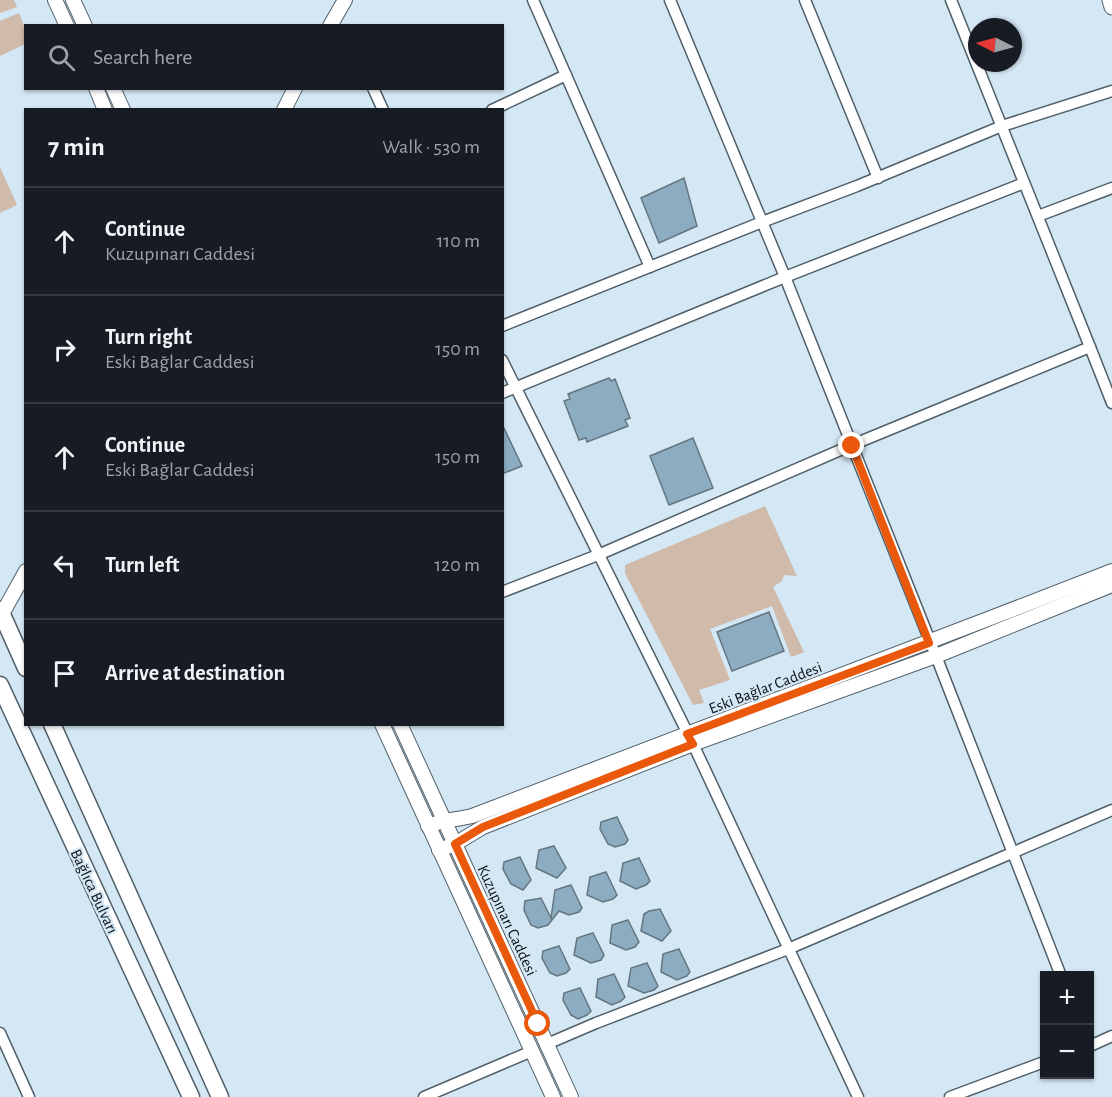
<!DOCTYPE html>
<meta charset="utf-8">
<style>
:root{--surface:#171b24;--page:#20242c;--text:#f1f3f6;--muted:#9ea1a6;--line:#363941}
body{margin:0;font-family:"Alegreya Sans",sans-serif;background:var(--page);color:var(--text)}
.controls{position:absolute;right:18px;bottom:18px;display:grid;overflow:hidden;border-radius:0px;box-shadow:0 2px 4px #0004}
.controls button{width:54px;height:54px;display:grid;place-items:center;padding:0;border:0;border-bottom:2px solid var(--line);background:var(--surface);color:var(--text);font:30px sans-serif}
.compass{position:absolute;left:968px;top:18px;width:54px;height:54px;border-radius:50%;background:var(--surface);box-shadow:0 2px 4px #0004;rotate:276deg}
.stop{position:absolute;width:18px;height:18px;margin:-14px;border:4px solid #ea580c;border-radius:50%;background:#fff}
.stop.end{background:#ea580c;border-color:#fff;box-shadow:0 2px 6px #0008}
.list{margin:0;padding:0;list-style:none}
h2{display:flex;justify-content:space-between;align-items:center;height:78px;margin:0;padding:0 24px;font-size:26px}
h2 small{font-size:20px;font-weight:400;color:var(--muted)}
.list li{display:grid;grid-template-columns:39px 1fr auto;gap:18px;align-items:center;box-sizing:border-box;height:108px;padding:0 24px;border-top:2px solid var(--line)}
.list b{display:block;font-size:22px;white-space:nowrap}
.list p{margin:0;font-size:20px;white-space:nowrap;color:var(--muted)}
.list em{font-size:20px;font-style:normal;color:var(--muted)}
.icon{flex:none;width:33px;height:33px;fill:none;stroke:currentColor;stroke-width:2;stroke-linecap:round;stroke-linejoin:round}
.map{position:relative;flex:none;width:1112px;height:1097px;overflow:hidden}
.search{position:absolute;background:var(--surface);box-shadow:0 2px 4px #0004;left:24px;top:24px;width:480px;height:66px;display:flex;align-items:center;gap:15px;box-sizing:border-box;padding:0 21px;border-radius:0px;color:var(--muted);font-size:22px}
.panel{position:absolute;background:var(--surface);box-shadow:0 2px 4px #0004;left:24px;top:108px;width:480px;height:618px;border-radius:0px}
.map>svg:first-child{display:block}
.green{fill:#d0baa9}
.building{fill:#8cadc1;stroke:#647580;stroke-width:1.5}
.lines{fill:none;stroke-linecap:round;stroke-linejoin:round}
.minor-casing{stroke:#50606b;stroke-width:13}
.tertiary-casing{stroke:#50606b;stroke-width:16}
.secondary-casing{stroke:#50606b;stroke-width:17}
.primary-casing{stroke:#50606b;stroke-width:19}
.minor{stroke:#fff;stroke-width:10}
.tertiary{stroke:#fff;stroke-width:14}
.secondary{stroke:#fff;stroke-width:15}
.primary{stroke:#fff;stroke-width:16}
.route{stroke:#ea580c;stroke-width:8}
.labels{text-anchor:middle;stroke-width:4.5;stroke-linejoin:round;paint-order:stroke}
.street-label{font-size:16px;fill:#0c1317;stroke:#d4e7f4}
</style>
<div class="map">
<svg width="1112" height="1097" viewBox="0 0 1112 1097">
<rect width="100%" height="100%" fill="#d4e7f4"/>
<g class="green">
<polygon points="0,0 14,0 17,7 0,13"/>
<polygon points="19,13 25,28 25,44 0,56 0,21"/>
<polygon points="0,167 17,205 0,213"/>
<polygon points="765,506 797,576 784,575 782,581 773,587 804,652 791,657 772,606 710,629 730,680 699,690 704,703 693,705 625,573 625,565"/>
</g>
<g class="building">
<polygon points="684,178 697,226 659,243 641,198"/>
<polygon points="609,378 611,381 615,379 630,418 625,420 628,426 587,442 586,438 579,440 564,401 570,399 568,394"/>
<polygon points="502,424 522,466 502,474"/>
<polygon points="693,438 713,488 669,505 650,456"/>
<polygon points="769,612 784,651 732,671 717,632"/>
<polygon points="617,817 628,840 625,844 615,847 608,844 600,829 601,822"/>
<polygon points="554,846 566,868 557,878 536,868 539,850"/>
<polygon points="520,857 531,880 523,890 511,884 503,869 504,862"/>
<polygon points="639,858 650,881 646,885 636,889 620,881 623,863"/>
<polygon points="606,872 617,895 613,899 603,902 587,895 590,877"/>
<polygon points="571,885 582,908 579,912 569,915 559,911 548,925 538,928 531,925 524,910 525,901 541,898 551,918 555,890"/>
<polygon points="660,909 671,931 662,941 641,931 644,914 649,911"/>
<polygon points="628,920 639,942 635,947 626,950 610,943 612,925"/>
<polygon points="593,933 604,955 601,960 591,963 574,955 577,938"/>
<polygon points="559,946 570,969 566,973 557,976 550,973 542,958 543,951"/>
<polygon points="679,949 690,972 687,976 677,980 661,972 663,954"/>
<polygon points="647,963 658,986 654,990 644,993 628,986 631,968"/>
<polygon points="614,974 625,997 621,1001 612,1005 596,997 598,979"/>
<polygon points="580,988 591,1011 587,1015 578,1019 571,1015 563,1000 564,993"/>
</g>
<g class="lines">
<g class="minor-casing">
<g id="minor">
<polyline points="533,0 650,267"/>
<polyline points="670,0 785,277 936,656 1061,976"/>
<polyline points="805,0 878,178"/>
<polyline points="373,88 383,110"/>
<polyline points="492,110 566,75"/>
<polyline points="1038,216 1112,188"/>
<polyline points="502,326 762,222 857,186 1002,126 1112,91"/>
<polyline points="1090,347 1112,403"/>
<polyline points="502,360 693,744 858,1097"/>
<polyline points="502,393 785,277 1024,183"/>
<polyline points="502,592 598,555 852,445 1090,347 951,0"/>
<polyline points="0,1033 29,1097"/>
<polyline points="547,1044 596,1023 788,949 1112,810"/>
<polyline points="1090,1046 1112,1036"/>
<polyline points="424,1097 532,1051"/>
<polyline points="950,1097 1044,1062"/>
</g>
</g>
<g class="tertiary-casing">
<g id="tertiary">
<polyline points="55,0 67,26"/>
<polyline points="73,0 85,26"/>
<polyline points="330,26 345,0"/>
<polyline points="96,88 105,110"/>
<polyline points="113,88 123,110"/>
<polyline points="284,110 295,88"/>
<polyline points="2,614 26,571"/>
<polyline points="382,724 553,1097"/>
<polyline points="400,724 571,1097"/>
<path d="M 428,826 C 444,819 456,820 472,816 C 685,735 899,654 1112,571"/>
<polyline points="439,850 455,844 483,827 693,744 936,656 1112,585"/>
</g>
</g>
<g class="secondary-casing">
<polyline id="secondary" points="1110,0 1112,7"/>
</g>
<g class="primary-casing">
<g id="primary">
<polyline points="0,610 26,668"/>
<polyline points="0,685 191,1097"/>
<polyline points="52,724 220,1097"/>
</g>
</g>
<use href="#minor" class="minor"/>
<use href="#tertiary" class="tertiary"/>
<use href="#secondary" class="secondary"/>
<use href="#primary" class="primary"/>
</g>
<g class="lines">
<polyline class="route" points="538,1024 455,844 483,827 693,744 687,734 929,643 852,446"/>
</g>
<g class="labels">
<g class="street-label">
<text transform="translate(765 687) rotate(-21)" y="6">Eski Bağlar Caddesi</text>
<text transform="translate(95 891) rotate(65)" y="6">Bağlıca Bulvarı</text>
<text transform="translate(508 920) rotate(65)" y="6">Kuzupınarı Caddesi</text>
</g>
</g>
</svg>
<div class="controls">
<button>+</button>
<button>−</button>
</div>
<svg class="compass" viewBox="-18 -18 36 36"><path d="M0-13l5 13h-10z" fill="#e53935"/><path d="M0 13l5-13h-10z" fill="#9ea1a6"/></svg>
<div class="stop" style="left:538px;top:1024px"></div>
<div class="stop end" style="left:852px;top:446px"></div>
<div class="search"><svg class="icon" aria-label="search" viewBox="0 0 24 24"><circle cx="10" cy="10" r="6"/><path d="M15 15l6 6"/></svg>Search here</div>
<section class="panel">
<h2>7 min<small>Walk · 530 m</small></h2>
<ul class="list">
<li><svg class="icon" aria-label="ahead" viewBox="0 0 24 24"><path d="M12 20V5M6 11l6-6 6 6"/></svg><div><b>Continue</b><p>Kuzupınarı Caddesi</p></div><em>110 m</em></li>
<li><svg class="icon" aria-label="right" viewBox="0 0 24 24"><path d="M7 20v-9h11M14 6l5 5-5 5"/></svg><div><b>Turn right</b><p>Eski Bağlar Caddesi</p></div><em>150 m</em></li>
<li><svg class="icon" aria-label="ahead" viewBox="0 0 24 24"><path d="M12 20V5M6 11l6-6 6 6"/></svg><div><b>Continue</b><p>Eski Bağlar Caddesi</p></div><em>150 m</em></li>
<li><svg class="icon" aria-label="left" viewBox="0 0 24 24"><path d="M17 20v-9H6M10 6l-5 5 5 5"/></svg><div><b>Turn left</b></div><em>120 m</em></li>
<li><svg class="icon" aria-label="arrive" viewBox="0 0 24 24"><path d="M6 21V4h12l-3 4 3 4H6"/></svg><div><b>Arrive at destination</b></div></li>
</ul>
</section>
</div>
